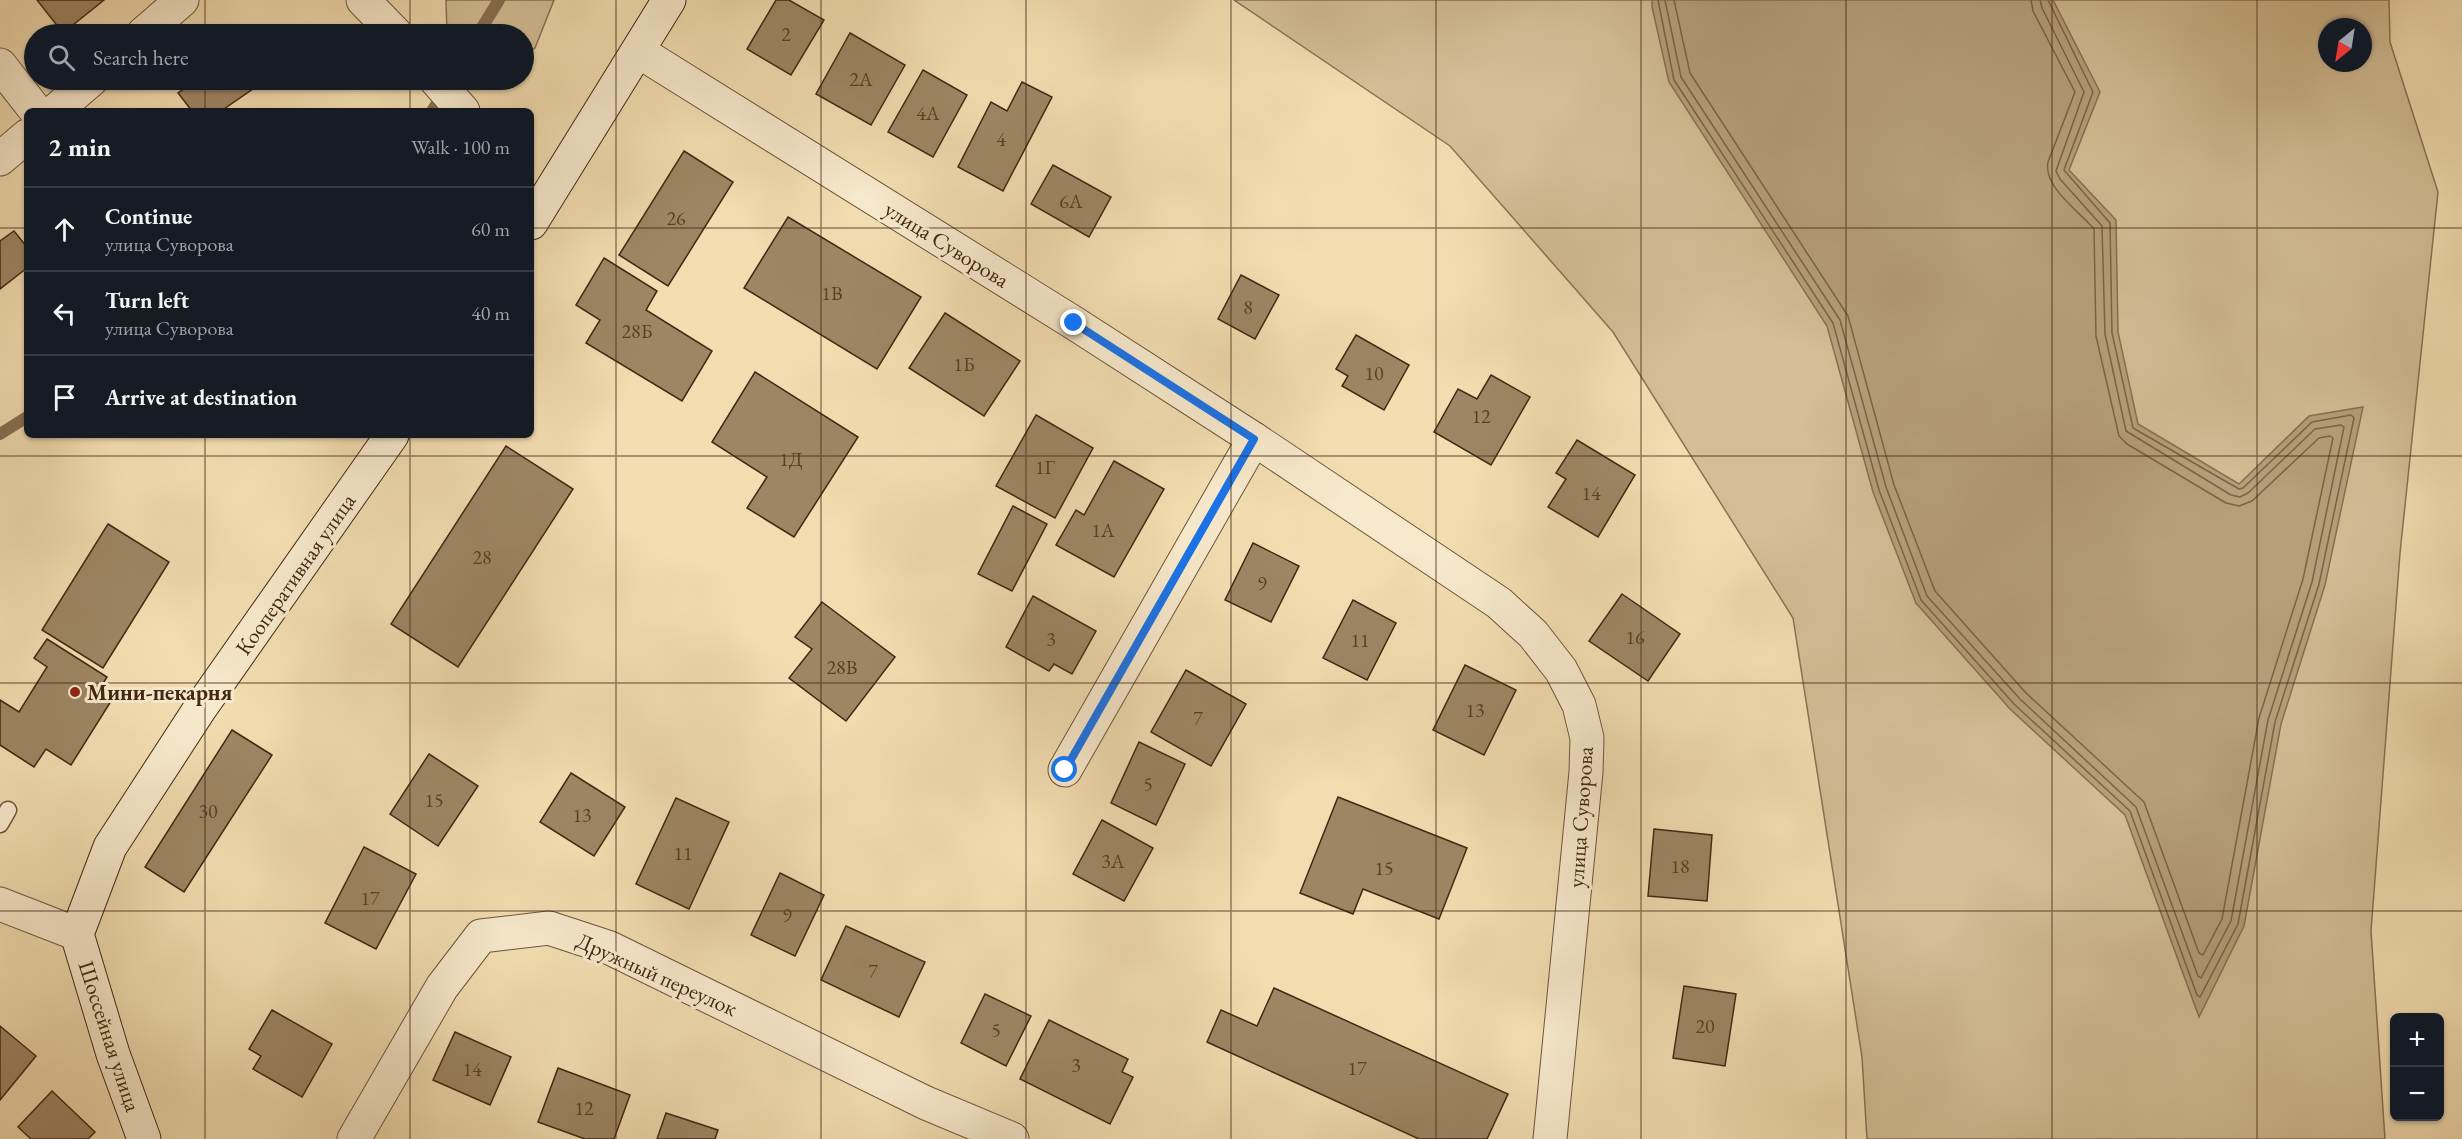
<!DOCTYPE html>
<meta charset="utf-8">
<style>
:root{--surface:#171b24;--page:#242831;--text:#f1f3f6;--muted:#9ea1a6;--line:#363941}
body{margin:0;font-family:"EB Garamond",serif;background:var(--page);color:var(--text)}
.controls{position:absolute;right:18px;bottom:18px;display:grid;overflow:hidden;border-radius:9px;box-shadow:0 2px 4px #0004}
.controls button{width:54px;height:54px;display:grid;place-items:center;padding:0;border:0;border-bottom:2px solid var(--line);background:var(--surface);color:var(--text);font:30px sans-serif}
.compass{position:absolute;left:2318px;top:18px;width:54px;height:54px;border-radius:50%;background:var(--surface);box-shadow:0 2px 4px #0004;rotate:210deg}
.stop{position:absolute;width:18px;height:18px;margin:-14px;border:4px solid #1a73e8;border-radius:50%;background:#fff}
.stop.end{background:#1a73e8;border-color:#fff;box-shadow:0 2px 6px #0008}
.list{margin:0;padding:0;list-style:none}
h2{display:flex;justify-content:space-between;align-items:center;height:78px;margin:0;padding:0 24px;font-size:26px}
h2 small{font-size:20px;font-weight:400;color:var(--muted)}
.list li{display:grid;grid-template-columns:39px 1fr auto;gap:18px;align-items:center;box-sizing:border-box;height:84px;padding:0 24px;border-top:2px solid var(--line)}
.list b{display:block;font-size:22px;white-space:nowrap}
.list p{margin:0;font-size:20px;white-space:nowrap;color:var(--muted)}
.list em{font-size:20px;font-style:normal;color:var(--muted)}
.icon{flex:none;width:33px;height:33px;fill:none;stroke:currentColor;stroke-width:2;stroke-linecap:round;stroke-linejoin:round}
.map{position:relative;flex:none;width:2462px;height:1139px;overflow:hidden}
.search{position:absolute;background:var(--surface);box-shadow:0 2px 4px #0004;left:24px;top:24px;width:510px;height:66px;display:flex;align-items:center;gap:15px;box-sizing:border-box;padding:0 21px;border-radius:33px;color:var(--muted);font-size:22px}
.panel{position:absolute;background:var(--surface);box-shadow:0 2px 4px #0004;left:24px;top:108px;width:510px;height:330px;border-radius:9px}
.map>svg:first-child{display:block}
.green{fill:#d4be96;stroke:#8c7254;stroke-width:1.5;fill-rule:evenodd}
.water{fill:#b69f7b;stroke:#886f51;stroke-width:1.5}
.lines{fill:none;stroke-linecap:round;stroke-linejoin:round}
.shore{stroke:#7c6346;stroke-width:1.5}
.stream{stroke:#886f51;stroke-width:12}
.building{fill:#9e8665;stroke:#432712;stroke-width:1.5}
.lane-casing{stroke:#6f543a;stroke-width:19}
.street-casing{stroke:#6f543a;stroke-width:35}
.secondary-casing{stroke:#432712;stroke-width:35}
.lane{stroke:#f7e9cc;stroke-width:16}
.street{stroke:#f7e9cc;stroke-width:33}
.secondary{stroke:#f7e9cc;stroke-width:33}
.route{stroke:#1a73e8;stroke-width:8}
.grid{fill:none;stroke:#432712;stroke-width:1.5;stroke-opacity:0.55}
.poi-dot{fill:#8f2418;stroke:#f7e9cc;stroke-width:2}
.labels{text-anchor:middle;stroke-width:6;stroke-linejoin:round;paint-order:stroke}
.number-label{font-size:20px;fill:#5a3f27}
.street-label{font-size:22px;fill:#432712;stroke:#f7e9cc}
.poi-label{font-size:22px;font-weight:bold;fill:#432712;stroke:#f7e9cc;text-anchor:start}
</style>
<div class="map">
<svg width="2462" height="1139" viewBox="0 0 2462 1139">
<rect width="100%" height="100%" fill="#f2ddb1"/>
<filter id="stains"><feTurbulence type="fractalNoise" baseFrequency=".00333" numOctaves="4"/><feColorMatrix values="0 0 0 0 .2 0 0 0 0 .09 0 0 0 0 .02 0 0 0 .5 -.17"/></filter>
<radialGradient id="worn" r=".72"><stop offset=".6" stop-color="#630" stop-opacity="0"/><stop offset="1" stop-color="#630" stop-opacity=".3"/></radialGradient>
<g class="green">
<polygon points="446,0 554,0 535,48 524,55 524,34 447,34"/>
<path d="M 1234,0 L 2389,0 L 2390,42 L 2438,192 L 2400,553 L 2371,931 L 2385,1139 L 1867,1139 L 1862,1057 L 1793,618 L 1613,332 L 1450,146 ZM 2327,27 L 2363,27 L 2363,63 L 2327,63 Z"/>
</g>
<polygon class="water" points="1652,0 2053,0 2100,92 2069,170 2116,220 2118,332 2138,424 2239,484 2309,416 2363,407 2325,585 2281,724 2244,926 2199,1017 2125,815 2010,709 1916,603 1873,492 1827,326 1669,82 1652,7"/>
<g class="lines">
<g class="shore">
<polyline points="1658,0 1674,80 1833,323 1879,490 1921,600 2014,704 2130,811 2197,995 2200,997 2238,924 2275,722 2319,584 2354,418 2351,415 2312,422 2243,488 2239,489 2133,428 2112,333 2110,223 2064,170 2093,92 2048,0"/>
<polyline points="1665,0 1681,77 1840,320 1886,487 1927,596 2020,699 2136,807 2198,976 2201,978 2231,921 2268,720 2312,582 2344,427 2341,425 2315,429 2248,493 2240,497 2231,495 2126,431 2105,334 2102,226 2060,179 2056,171 2084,92 2042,8 2040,0"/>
<path d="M 1674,0 L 1690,73 L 1848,316 L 1894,485 L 1935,591 L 2026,693 L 2144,802 L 2199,953 L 2203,955 L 2222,919 L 2259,718 L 2303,579 L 2333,438 L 2330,436 L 2319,438 L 2252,501 L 2239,506 L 2226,503 L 2127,444 L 2119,436 L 2096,336 L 2094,229 C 2079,211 2043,187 2048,162 L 2075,92 L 2033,11 L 2031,0"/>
</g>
<g class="stream">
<polyline points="478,34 499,0"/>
<polyline points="432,111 445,91"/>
<polyline points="0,434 27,417"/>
</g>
</g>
<g class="building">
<polygon points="37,0 104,0 63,33"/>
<polygon points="776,0 789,0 824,20 791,75 747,49"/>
<polygon points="850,33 905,65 871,125 816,94"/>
<polygon points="923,70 967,95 933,157 888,132"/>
<polygon points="197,80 266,80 221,111 192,111 178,93"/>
<polygon points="1022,82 1052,97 1003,191 958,167 991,102 1007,111"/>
<polygon points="684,151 733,182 668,286 619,255"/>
<polygon points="1053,165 1111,197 1089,237 1031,204"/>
<polygon points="788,217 921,297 877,369 744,288"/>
<polygon points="14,231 27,247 27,268 0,289 0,241"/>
<polygon points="604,258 657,291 646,310 712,351 682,401 586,343 600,320 576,305"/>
<polygon points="1241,275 1279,295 1255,339 1218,319"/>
<polygon points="945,313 1020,361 984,416 909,368"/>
<polygon points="1356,335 1409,365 1384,410 1342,386 1348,376 1336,369"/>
<polygon points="755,372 858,437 794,537 747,508 767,477 712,442"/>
<polygon points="1491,375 1530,397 1491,465 1434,432 1458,389 1477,399"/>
<polygon points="1036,415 1093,448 1055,518 996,486"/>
<polygon points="1577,440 1635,475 1598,537 1548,507 1566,479 1556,473"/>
<polygon points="506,446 573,489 458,667 391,624"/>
<polygon points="1114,461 1164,489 1114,577 1056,545 1076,510 1084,515"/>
<polygon points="1013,506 1047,524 1012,591 978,574"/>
<polygon points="108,524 169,562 103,668 42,630"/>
<polygon points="1253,543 1299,566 1271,622 1225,600"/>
<polygon points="1622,594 1680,634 1648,681 1589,641"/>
<polygon points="1033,596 1096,631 1072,674 1054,664 1049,671 1006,647"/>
<polygon points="1353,600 1396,623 1367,680 1323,658"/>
<polygon points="822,602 895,657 846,721 789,678 812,649 795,637"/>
<polygon points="47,639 107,677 99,690 113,698 71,765 46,749 34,767 0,745 0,700 19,712 47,667 34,658"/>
<polygon points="1465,665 1516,690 1484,755 1433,730"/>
<polygon points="1186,670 1246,704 1211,766 1151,732"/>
<polygon points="232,730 272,755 184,892 145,867"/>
<polygon points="1139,742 1185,764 1156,825 1111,803"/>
<polygon points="429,754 478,786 438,846 390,814"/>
<polygon points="571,773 625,807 594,856 540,822"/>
<polygon points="1338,797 1467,848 1439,919 1363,889 1353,914 1300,893"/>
<polygon points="676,798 729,822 689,909 636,884"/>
<polygon points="1102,820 1153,848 1124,901 1073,874"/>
<polygon points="1654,829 1712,835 1707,901 1648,896"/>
<polygon points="364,847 416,874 376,949 325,923"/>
<polygon points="780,873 824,895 795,956 751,935"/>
<polygon points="846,926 925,962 899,1017 821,980"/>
<polygon points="1684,986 1736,994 1725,1066 1673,1058"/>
<polygon points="1274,988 1508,1094 1487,1139 1419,1139 1207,1042 1221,1010 1257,1026"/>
<polygon points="985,994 1031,1016 1006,1066 961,1043"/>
<polygon points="272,1010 332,1044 302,1097 253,1069 261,1056 249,1049"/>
<polygon points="1049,1020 1128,1059 1122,1072 1133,1077 1110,1124 1020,1079"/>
<polygon points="0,1026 36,1056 0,1100"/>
<polygon points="455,1032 511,1057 490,1105 433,1080"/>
<polygon points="558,1068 630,1095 614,1139 585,1139 538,1122"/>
<polygon points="52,1091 95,1132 88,1139 31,1139 18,1127"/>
<polygon points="666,1113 718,1130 715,1139 657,1139"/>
</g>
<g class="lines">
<g class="lane-casing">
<polyline id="lane" points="0,824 8,810"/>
</g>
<g class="street-casing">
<g id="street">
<polyline points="363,0 396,34"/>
<polyline points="143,34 182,0"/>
<polyline points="638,51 1074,323 1254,439 1499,603 1533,634 1561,670 1579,705 1587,738 1586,772 1550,1139"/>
<polyline points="0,65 36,111"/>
<polyline points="436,80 463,111"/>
<polyline points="55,111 91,80"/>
<polyline points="0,159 27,136"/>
<polyline points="1065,770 1254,439"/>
<polyline points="0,904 77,934"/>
<polyline points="354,1139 442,987 481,936 549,928 610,948 926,1103 1012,1139"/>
</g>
</g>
<g class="secondary-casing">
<g id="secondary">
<polyline points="531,223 669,0"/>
<polyline points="144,1139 113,1054 77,934 110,847 199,710 392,435"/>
</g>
</g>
<use href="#lane" class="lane"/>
<use href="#street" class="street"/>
<use href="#secondary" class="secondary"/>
</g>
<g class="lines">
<polyline class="route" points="1065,770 1254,439 1074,323"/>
</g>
<path class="grid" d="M 205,0 L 205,34M 410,0 L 410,34M 616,0 L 616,1139M 821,0 L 821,1139M 1026,0 L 1026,1139M 1231,0 L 1231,1139M 1436,0 L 1436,1139M 1641,0 L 1641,1139M 1846,0 L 1846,1139M 2052,0 L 2052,1139M 2257,0 L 2257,1139M 205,80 L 205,111M 410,80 L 410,111M 0,228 L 27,228M 531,228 L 2462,228M 205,435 L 205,1139M 410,435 L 410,1139M 0,456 L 2462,456M 0,683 L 2462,683M 0,911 L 2462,911"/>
<circle class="poi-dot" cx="75" cy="692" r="6"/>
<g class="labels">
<g class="number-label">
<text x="786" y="41">2</text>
<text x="861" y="86">2А</text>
<text x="928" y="120">4А</text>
<text x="1001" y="146">4</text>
<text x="1071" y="208">6А</text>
<text x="676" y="225">26</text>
<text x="832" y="300">1В</text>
<text x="1248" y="314">8</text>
<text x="637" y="338">28Б</text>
<text x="964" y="371">1Б</text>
<text x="1374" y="380">10</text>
<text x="1481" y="423">12</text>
<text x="791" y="466">1Д</text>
<text x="1045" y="474">1Г</text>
<text x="1591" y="500">14</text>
<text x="1103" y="537">1А</text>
<text x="482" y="564">28</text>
<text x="1262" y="590">9</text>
<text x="1635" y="644">16</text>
<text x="1051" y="646">3</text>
<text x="1360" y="647">11</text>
<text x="842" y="674">28В</text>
<text x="1475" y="717">13</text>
<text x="1198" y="725">7</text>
<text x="1148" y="791">5</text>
<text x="434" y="807">15</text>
<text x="208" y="818">30</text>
<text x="582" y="822">13</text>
<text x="683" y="860">11</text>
<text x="1113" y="868">3А</text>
<text x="1680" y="873">18</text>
<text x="1384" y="875">15</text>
<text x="370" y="905">17</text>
<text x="787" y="922">9</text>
<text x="873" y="978">7</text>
<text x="1705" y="1033">20</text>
<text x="996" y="1037">5</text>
<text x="1076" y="1072">3</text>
<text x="1357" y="1075">17</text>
<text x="472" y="1076">14</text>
<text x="584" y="1115">12</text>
</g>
<g class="street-label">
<text transform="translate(947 244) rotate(32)" y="8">улица Суворова</text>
<text transform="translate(295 574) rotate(-55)" y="8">Кооперативная улица</text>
<text transform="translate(1580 817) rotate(-86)" y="8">улица Суворова</text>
<text transform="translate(657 974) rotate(24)" y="8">Дружный переулок</text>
<text transform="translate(110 1036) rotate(72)" y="8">Шоссейная улица</text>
</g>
<g class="poi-label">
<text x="87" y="700">Мини-пекарня</text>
</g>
</g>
<rect width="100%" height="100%" filter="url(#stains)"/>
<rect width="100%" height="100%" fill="url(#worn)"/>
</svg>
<div class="controls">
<button>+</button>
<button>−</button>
</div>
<svg class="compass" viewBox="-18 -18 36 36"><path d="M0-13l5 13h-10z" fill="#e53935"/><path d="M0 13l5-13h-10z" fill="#9ea1a6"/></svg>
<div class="stop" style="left:1065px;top:770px"></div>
<div class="stop end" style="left:1074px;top:323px"></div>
<div class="search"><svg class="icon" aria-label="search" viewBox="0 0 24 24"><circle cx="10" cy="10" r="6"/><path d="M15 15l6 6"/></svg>Search here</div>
<section class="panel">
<h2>2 min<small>Walk · 100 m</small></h2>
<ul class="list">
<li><svg class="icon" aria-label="ahead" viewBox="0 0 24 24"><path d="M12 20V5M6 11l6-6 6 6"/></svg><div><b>Continue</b><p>улица Суворова</p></div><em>60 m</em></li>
<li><svg class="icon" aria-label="left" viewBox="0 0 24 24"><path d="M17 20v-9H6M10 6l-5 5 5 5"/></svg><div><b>Turn left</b><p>улица Суворова</p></div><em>40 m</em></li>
<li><svg class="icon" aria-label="arrive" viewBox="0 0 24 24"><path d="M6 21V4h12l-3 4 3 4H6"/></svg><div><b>Arrive at destination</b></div></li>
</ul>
</section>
</div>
